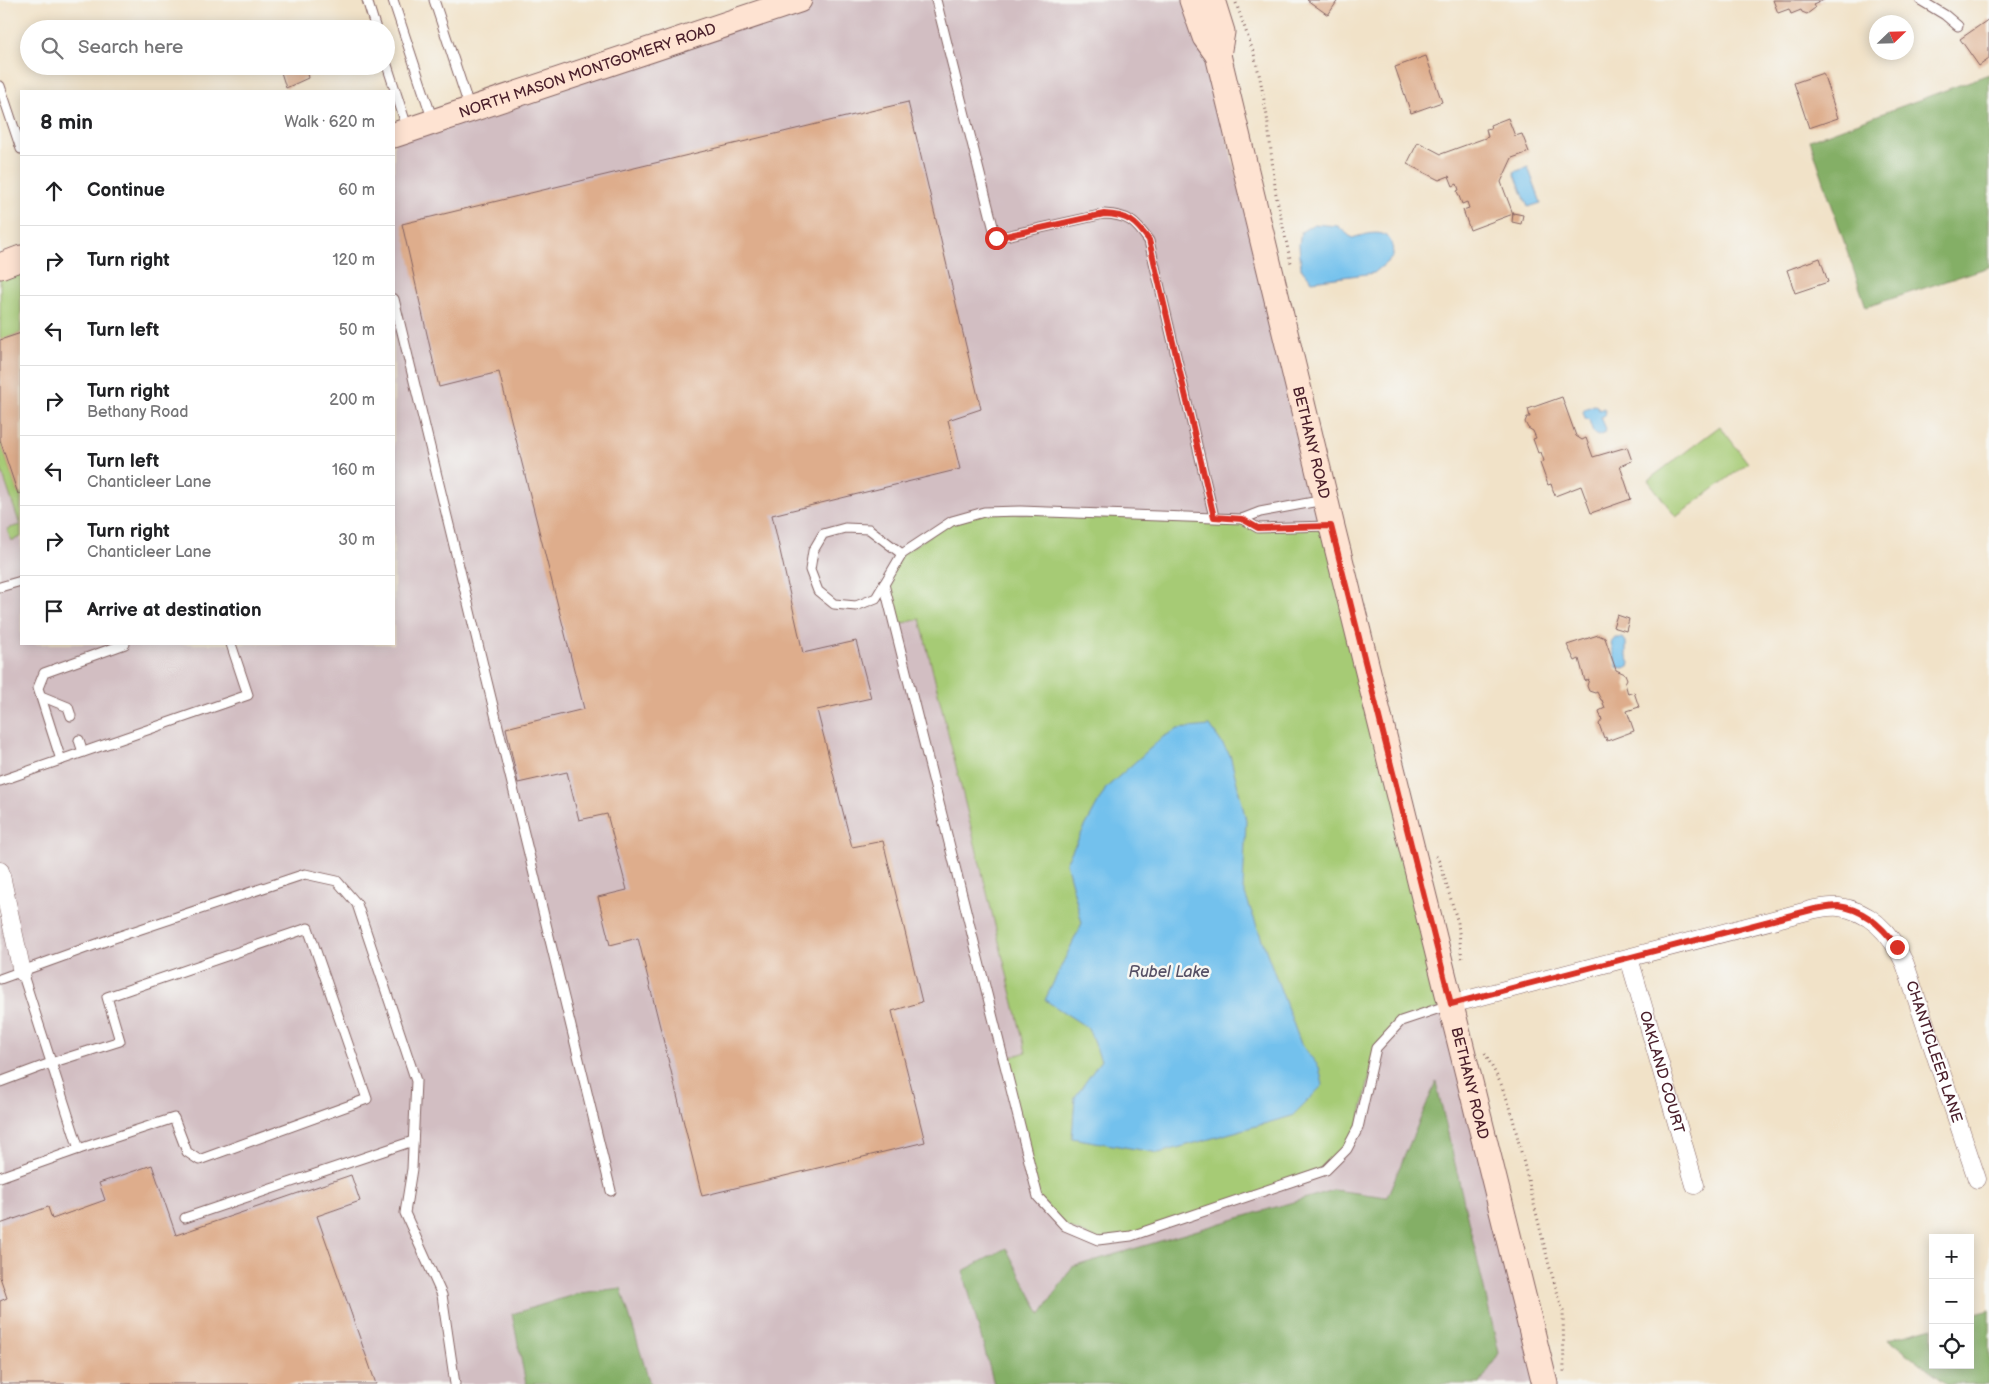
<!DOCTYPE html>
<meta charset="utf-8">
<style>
:root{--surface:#fff;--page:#f2f2f2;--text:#202124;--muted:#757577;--line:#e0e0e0}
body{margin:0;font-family:"Balsamiq Sans",sans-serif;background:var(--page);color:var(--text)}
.controls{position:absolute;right:15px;bottom:15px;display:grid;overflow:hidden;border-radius:0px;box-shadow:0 2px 12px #0003}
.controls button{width:45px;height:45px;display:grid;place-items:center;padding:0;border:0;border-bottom:1px solid var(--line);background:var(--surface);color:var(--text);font:25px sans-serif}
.compass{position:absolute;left:1869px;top:15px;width:45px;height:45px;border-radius:50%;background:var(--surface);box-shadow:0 2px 12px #0003;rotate:67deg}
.stop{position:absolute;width:15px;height:15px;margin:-11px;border:4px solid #d93025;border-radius:50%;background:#fff}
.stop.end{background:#d93025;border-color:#fff;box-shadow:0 1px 5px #0008}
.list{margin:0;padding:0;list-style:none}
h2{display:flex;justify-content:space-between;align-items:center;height:65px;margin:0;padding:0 20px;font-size:21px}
h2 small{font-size:16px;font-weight:400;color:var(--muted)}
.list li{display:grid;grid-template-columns:32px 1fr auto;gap:15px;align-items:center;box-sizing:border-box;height:70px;padding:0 20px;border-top:1px solid var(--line)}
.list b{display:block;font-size:19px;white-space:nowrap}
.list p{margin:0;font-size:16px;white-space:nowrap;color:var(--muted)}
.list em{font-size:16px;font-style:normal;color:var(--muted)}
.icon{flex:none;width:28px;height:28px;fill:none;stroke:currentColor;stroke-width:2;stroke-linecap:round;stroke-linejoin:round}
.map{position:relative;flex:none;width:1989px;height:1384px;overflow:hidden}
.search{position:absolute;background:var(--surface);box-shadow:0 2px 12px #0003;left:20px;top:20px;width:375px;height:55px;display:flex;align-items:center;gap:12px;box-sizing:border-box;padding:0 18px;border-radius:28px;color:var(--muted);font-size:19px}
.panel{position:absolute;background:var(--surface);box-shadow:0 2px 12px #0003;left:20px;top:90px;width:375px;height:555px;border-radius:0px}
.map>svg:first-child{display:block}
.industrial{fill:#d2bec2}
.green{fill:#a6cb75;stroke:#787550}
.forest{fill:#84af66;stroke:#676748}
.water{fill:#73c1ed;stroke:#5e708c}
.building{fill:#dead8c}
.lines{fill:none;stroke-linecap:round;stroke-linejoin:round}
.service-casing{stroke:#846362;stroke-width:11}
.minor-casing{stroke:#846362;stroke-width:19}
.secondary-casing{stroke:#846362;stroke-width:27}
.path{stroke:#846362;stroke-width:3;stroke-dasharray:1 4;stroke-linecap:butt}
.service{stroke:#fff;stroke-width:9}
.minor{stroke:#fff;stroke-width:18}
.secondary{stroke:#fee3d2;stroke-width:25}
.route{stroke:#d93025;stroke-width:6}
.labels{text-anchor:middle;stroke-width:5;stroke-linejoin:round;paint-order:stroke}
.street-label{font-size:15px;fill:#4a1f2b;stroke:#f6f6f2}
.water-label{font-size:16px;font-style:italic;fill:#565065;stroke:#f6f6f2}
</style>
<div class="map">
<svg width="1989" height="1384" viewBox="0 0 1989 1384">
<rect width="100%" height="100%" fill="#f6f6f2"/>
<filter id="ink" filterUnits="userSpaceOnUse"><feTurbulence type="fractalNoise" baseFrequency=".02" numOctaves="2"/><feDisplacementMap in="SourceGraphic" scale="10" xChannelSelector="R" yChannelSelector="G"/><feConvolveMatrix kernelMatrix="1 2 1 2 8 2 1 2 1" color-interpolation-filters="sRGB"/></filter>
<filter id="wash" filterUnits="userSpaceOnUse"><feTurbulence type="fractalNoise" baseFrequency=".0096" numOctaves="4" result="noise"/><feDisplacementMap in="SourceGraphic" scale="20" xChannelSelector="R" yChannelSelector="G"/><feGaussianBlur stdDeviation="1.12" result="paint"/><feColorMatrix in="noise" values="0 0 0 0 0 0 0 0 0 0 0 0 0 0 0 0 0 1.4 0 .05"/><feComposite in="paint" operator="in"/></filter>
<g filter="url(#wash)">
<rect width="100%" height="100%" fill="#f1e2c8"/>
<polygon class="industrial" points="812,0 1192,0 1544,1384 0,1384 0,266 21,259 21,644 394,644 394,135 780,7"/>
<g class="green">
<polygon points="21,259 21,333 0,340 0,266"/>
<polygon points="1720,426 1748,463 1676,517 1648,480"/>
<polygon points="0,440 18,493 21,493 21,537 11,541 7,529 20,525 0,466"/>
<polygon points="984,512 1242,519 1258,528 1331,526 1451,1004 1401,1021 1376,1048 1358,1128 1326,1170 1131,1236 1098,1240 1065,1226 1038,1197 1003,1060 1026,1052 920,619 895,625 884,584 902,554 952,521"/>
</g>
<g class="forest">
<polygon points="1989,74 1989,267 1866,307 1810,140"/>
<polygon points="1436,1082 1499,1353 1480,1384 994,1384 963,1271 1006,1248 1041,1314 1072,1267 1334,1190 1387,1197"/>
<polygon points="621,1288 650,1384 526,1384 512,1314 580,1293"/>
<polygon points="1989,1310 1989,1384 1947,1384 1888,1339 1933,1327 1933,1365 1970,1365 1970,1316"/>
</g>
<g class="water">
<polygon points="1528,167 1541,203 1528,207 1514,172"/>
<path d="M 1314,224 L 1338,226 L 1352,238 C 1373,232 1394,226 1393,257 L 1374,273 L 1312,281 L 1301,268 L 1299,245 L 1301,232 Z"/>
<polygon points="1594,405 1597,406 1599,410 1604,408 1606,415 1601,417 1606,429 1605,433 1598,436 1593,432 1589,420 1585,418 1583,412 1585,409"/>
<polygon points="1615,638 1623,638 1626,642 1626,654 1630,663 1629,667 1623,668 1617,667 1611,643"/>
<polygon points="1210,726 1230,755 1246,820 1243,889 1301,1044 1319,1067 1323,1085 1292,1116 1159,1153 1072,1138 1075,1097 1101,1060 1088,1028 1045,1000 1082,923 1066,862 1106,788 1163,737 1178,729"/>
</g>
<g id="blocks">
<g class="building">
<polygon points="1307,0 1338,0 1328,15"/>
<polygon points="1773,0 1824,0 1813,5 1815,8 1807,14 1802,12 1801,10 1791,14 1789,9 1778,13"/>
<polygon points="1989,19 1989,59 1979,66 1960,39"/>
<polygon points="1426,56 1442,102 1411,113 1395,67"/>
<polygon points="279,66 311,66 313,72 307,74 308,78 286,88"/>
<polygon points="1823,73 1838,118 1809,128 1794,83"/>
<polygon points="908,102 981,409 948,420 960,469 772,515 803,653 856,641 871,698 817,710 852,847 883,841 922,1002 892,1011 925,1142 702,1196 638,938 610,945 598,897 627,890 607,814 579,820 567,772 518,783 506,728 584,709 499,372 439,387 402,224"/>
<polygon points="1508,118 1515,136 1522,134 1529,152 1512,158 1501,182 1513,214 1470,230 1463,210 1469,208 1467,202 1462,204 1457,191 1459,190 1457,184 1453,186 1449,176 1439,180 1407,164 1418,142 1441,154 1488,137 1486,129 1491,128 1490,125"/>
<polygon points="1513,213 1523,215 1521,224 1512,222"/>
<polygon points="1820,258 1828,282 1795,293 1787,270"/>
<polygon points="21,333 21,493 18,494 0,440 0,340"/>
<polygon points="1562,397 1576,436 1582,440 1586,438 1593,457 1627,447 1632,461 1620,466 1631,499 1591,513 1581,486 1555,496 1551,484 1548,485 1540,463 1544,461 1541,452 1538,453 1533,439 1536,438 1533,431 1528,428 1525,422 1527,417 1530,417 1528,409"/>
<polygon points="1617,615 1629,619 1626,631 1613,627"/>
<polygon points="1598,635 1605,638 1616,670 1625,674 1627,679 1625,683 1628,694 1634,692 1639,707 1627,711 1634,731 1607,741 1606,737 1604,738 1599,724 1602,720 1599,711 1605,708 1602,700 1601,700 1597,692 1595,693 1589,691 1587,686 1589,679 1585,681 1579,659 1575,661 1567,645"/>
<polygon points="152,1165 176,1235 351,1175 360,1201 317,1216 376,1384 0,1384 0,1301 7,1298 0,1277 0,1224 48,1207 52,1219 105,1200 99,1183"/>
</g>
</g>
</g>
<g filter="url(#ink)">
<use href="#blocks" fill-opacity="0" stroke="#846362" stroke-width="1"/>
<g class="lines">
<g class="service-casing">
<g id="service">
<polyline points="367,0 376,29"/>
<polyline points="393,0 433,121"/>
<polyline points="434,0 470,109"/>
<path d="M 936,0 L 996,238 L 1104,214 C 1128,215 1135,221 1149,241 L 1214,517"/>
<polyline points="1920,0 1945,15 1958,26"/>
<polyline points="386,62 408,130"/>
<polyline points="0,86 21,149"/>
<polyline points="394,299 611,1191"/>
<polyline points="1242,519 1258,528 1330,526"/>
<polyline points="902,554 876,598 856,606 834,604 818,591 810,570 813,551 823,534 845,528 869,529 902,554 952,521 984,512 1020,511 1242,519 1260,512 1324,500"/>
<polyline points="884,584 1038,1197 1065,1226 1098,1240 1131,1236 1326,1170 1347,1149 1358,1128 1376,1048 1401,1021 1449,1005"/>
<polyline points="0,587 21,581"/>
<polyline points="41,696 68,707 71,716"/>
<polyline points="79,740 83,752"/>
<polyline points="61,760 38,688 44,673 125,644"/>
<polyline points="0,781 248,695 231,644"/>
<polyline points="0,979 111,939 305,874 337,881 357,904 416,1081 412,1169 405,1213 442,1295 455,1384"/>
<polyline points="0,1082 51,1063 120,1041 107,997 308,928 367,1099 199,1160 187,1152 174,1118 79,1149"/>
<polyline points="0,1177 79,1149 22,972"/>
<polyline points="185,1218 413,1141"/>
</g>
</g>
<g class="minor-casing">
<g id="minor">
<polyline points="0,871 22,972"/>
<path id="s1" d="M 1629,958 L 1695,1185"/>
<path id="s2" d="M 1451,1004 L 1815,909 C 1822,908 1831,906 1839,907 C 1871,911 1892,935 1905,964 L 1977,1179"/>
</g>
</g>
<g class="secondary-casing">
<g id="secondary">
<path id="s3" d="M 1192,0 L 1205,37 L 1218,55 C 1323,499 1435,941 1545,1384"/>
<polyline points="1212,0 1222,32 1218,55"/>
<path id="s4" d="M 394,135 L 799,0"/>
<polyline points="0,266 21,258"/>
</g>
</g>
<g class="path">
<polyline points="1236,3 1254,54 1260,78 1267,116 1276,195 1291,263"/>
<polyline points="1436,856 1440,863 1458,923 1462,960"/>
<polyline points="1485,1053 1501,1084 1510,1107 1549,1265 1563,1311 1564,1372"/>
</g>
<use href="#service" class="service"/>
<use href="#minor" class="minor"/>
<use href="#secondary" class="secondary"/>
</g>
</g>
<g class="lines" filter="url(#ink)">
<path class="route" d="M 996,238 L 1104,214 C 1128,215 1135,221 1149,240 L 1214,517 L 1242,519 L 1258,528 L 1331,526 L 1451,1004 L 1815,909 C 1822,908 1831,906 1838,906 C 1864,909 1883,927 1897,947"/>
</g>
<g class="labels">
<g class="street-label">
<text dy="5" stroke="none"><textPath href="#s4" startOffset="204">NORTH MASON MONTGOMERY ROAD</textPath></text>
<text dy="5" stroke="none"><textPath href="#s3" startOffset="460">BETHANY ROAD</textPath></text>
<text dy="5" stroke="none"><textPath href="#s2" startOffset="584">CHANTICLEER LANE</textPath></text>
<text dy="5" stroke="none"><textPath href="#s1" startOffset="119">OAKLAND COURT</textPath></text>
<text dy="5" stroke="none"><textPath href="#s3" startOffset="1120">BETHANY ROAD</textPath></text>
</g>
<g class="water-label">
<text x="1169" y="977">Rubel Lake</text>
</g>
</g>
</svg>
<div class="controls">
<button>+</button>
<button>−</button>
<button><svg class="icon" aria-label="locate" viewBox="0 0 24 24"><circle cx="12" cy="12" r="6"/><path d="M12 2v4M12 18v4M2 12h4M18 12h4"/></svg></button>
</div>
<svg class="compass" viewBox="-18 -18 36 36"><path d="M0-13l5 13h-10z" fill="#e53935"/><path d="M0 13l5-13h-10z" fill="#757577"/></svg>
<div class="stop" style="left:996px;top:238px"></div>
<div class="stop end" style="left:1897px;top:947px"></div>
<div class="search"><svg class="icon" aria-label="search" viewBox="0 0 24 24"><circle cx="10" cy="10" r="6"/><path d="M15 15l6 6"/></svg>Search here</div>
<section class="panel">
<h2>8 min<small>Walk · 620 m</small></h2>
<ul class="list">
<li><svg class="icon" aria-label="ahead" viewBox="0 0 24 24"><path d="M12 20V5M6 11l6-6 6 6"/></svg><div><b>Continue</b></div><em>60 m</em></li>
<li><svg class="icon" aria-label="right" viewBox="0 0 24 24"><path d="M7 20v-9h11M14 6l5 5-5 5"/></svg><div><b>Turn right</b></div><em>120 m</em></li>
<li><svg class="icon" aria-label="left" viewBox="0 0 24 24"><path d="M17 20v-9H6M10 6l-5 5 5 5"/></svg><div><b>Turn left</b></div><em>50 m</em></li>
<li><svg class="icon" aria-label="right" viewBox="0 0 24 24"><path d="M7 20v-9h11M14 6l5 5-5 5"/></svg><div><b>Turn right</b><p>Bethany Road</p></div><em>200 m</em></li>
<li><svg class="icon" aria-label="left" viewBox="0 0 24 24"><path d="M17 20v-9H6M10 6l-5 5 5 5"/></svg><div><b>Turn left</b><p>Chanticleer Lane</p></div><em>160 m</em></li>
<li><svg class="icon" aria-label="right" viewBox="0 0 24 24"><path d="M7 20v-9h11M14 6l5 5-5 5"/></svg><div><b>Turn right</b><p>Chanticleer Lane</p></div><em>30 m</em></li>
<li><svg class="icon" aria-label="arrive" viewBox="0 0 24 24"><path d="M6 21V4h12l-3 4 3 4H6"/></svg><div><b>Arrive at destination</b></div></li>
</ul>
</section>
</div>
